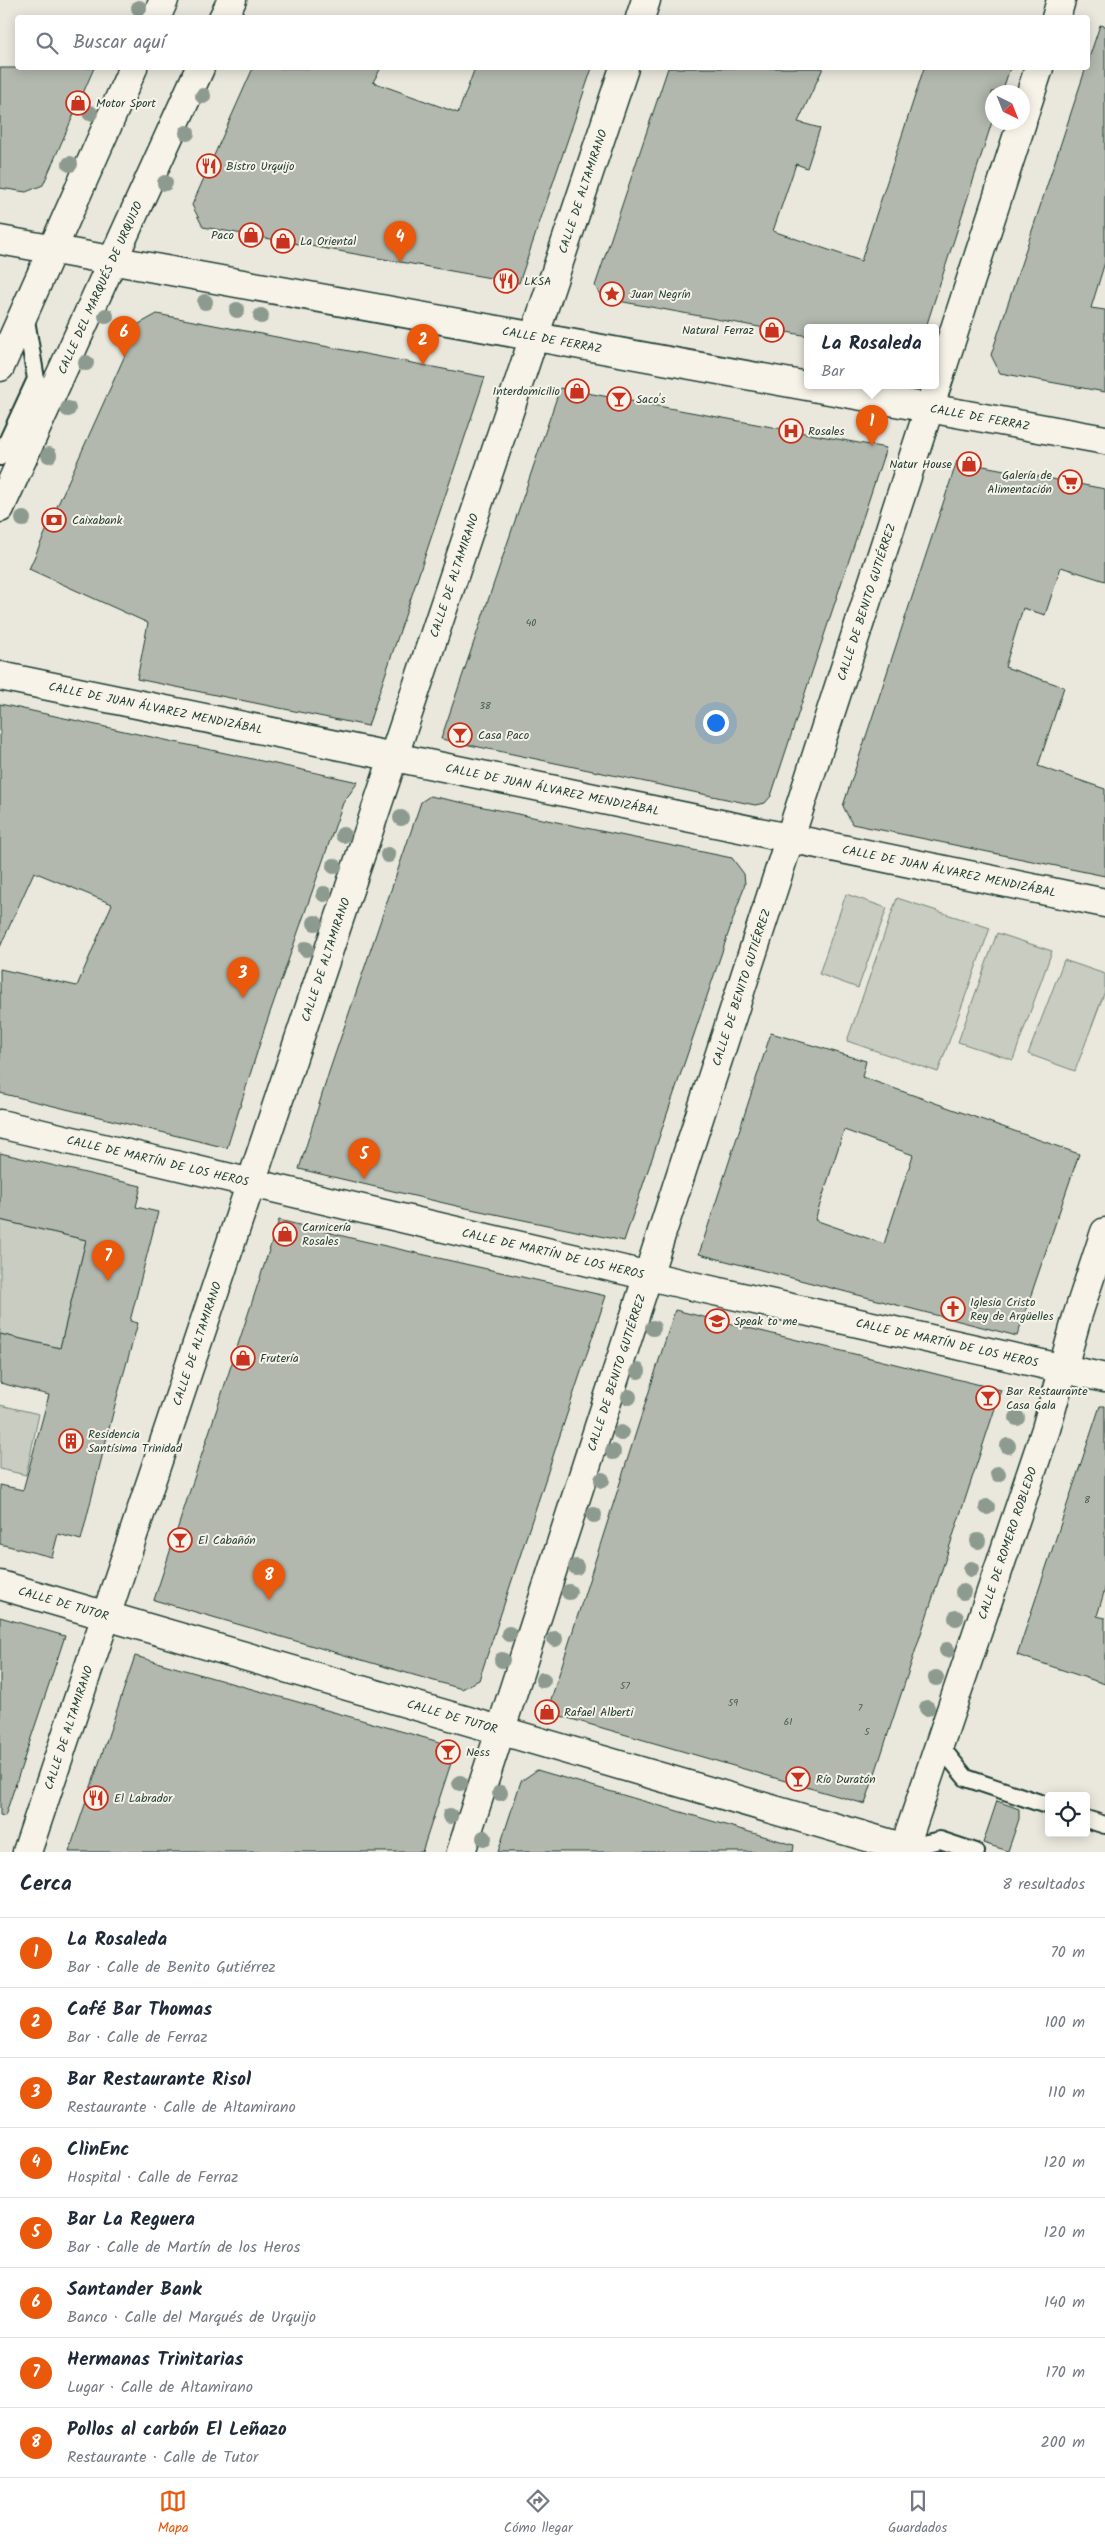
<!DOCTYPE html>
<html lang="es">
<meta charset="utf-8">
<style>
:root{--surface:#fff;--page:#f2f2f3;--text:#1f2937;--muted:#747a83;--line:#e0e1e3;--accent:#ea580c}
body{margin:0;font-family:Kalam,sans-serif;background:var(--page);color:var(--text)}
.controls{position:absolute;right:15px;bottom:15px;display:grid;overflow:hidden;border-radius:5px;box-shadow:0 2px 12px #0003}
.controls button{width:45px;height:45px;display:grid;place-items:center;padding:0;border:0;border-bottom:1px solid var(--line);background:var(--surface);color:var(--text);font:25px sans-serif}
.compass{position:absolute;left:985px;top:85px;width:45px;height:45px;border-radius:50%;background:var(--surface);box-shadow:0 2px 12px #0003;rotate:137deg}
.you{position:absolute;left:715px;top:722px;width:18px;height:18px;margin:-12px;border:4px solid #fff;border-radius:50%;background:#1a73e8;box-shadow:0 0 0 8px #1a73e833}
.badge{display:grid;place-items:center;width:32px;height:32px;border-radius:50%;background:var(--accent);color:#fff;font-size:16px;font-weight:700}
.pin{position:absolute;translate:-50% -41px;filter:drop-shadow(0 1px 2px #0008)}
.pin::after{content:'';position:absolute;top:26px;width:18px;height:15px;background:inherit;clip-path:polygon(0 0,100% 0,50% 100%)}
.popup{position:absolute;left:804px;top:324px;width:135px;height:65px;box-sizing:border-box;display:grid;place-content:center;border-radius:5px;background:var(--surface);filter:drop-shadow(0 1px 4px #0005);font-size:16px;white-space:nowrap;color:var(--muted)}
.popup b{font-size:19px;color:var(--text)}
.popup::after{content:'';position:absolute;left:50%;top:100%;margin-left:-10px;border:10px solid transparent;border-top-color:var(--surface)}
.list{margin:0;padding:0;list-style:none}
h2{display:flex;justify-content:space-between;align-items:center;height:65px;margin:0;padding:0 20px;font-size:21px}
h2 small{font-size:16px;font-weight:400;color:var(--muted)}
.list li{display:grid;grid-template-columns:32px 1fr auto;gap:15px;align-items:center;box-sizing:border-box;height:70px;padding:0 20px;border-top:1px solid var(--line)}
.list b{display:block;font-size:19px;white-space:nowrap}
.list p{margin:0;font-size:16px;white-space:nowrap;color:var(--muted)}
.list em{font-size:16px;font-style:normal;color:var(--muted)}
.icon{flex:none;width:28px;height:28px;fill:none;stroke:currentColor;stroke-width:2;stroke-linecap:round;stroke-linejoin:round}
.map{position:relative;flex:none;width:1105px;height:1852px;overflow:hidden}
.search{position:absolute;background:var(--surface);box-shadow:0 2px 12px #0003;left:15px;right:15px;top:15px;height:55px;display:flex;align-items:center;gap:12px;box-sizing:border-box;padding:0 18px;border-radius:5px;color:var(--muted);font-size:19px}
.sheet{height:625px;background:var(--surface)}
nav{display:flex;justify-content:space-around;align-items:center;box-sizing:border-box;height:70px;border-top:1px solid var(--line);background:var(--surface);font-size:14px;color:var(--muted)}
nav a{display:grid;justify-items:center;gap:2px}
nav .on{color:var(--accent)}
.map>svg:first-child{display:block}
.garden{fill:#c8ccc1;stroke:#74847a}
.building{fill:#b2b8ae;stroke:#1f3d34;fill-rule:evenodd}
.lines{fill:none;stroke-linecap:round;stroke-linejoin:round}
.lane-casing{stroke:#1f3d34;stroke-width:20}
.street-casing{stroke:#1f3d34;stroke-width:31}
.secondary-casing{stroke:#1f3d34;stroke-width:31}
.primary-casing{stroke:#1f3d34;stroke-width:31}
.lane{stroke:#f7f3e8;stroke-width:16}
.street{stroke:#f7f3e8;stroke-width:28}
.secondary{stroke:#f7f3e8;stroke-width:28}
.primary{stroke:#f7f3e8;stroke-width:28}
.tree{fill:#8d9a8f}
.labels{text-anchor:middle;stroke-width:4;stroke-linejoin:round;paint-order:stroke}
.number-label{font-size:10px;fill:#445c52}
.poi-label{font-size:12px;fill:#1f3d34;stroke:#f7f3e8;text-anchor:start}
.street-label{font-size:12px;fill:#1f3d34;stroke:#f7f3e8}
</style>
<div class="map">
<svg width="1105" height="1852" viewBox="0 0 1105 1852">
<rect width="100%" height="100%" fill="#eae8dd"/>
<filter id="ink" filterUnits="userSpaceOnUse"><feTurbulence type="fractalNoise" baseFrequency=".02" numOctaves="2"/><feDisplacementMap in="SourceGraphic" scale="10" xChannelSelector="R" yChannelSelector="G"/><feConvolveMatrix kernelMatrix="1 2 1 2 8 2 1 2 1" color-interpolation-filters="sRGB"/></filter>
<g filter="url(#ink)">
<g class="garden">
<polygon points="846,894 887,908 858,988 819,974"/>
<polygon points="897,898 990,928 938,1072 847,1041"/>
<polygon points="997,933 1052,951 1013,1060 958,1042"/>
<polygon points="1064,960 1105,974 1105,991 1075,1071 1028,1054"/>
<polygon points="0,1220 86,1240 60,1348 0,1334"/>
<polygon points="0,1405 39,1414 26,1475 0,1469"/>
</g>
<g class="building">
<polygon points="1100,25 1105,26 1105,262 1091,308 1105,310 1105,392 1000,373 991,355"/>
<polygon points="0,68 94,68 43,185 26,192 0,188"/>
<polygon points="253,68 381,68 373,82 458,113 475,68 592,68 519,283 203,227 192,205"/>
<polygon points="668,68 823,68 798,122 820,128 807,168 796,164 773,231 861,261 924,68 1010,68 1002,92 992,92 992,122 926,327 808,327 808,336 602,298 595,286"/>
<polygon points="157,314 485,377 368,726 137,679 148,623 29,569 139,324"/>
<polygon points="560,388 886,448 771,796 765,803 755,805 441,739"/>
<polygon points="957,461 1105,489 1105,581 1061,567 1045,615 1023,608 1005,667 1064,687 1038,766 1105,789 1105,876 852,824 843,806"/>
<polygon points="0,704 358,782 343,803 265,1027 227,1148 0,1093 0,969 77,986 112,904 34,872 0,947"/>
<polygon points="430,796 732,858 744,874 745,884 624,1241 461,1207 299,1169 329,1072 421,802"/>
<path d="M 771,1033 L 866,1061 L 862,1077 L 1079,1154 L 1017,1336 L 699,1254 ZM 844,1130 L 913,1155 L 884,1244 L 815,1220 Z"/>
<polygon points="0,1153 141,1186 136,1207 158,1212 130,1321 138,1323 117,1397 81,1540 58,1534 52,1557 0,1544 0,1485 23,1490 49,1395 0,1383 0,1334 60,1348 86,1240 0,1220"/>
<polygon points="279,1220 359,1240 606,1296 479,1680 462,1689 154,1600"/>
<polygon points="675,1310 1001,1390 865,1804 547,1712"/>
<polygon points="1100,1406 1105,1406 1105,1589 1097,1616 1105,1618 1105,1684 1017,1655"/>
<polygon points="0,1617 65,1636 5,1816 0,1815"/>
<polygon points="135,1656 443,1743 452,1760 422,1852 69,1852"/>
<polygon points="537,1770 794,1845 793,1852 498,1852 521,1781"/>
<polygon points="997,1801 1019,1809 1019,1819 1008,1851 983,1843"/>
</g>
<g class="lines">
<g class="lane-casing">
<g id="lane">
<polyline points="0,457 36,379 25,314"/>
<polyline points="940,1746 966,1778 1049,1806"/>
<polyline points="1086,1819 1105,1825"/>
<polyline points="905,1848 940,1840 976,1852"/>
</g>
</g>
<g class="street-casing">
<g id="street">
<polyline points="640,18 646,0"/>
<polyline points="1056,18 1061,0"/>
<polyline points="1022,120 1039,68"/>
<path id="s1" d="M 0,676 L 1105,903"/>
<path id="s2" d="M 0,1124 L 679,1283 L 1105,1378"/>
<path id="s3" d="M 0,1585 L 905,1848"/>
<path id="s4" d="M 27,1852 L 624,68"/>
<path id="s5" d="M 461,1852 L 1022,122"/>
<path id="s6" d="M 903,1852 L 1046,1429 L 1077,1317 L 1105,1232"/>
</g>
</g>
<g class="secondary-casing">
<g id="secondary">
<path id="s7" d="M 0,240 L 1105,440"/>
</g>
</g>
<g class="primary-casing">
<g id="primary">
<polyline points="156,18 164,0"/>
<polyline points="223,18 232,0"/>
<polyline points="0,367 133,68"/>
<path id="s8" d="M 0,508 L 200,68"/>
</g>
</g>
<use href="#lane" class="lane"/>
<use href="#street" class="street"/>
<use href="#secondary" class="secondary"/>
<use href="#primary" class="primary"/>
</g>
<g class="tree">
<circle cx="139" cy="8" r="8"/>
<circle cx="203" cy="96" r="8"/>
<circle cx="90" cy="113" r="8"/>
<circle cx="187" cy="133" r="8"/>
<circle cx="70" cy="164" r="8"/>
<circle cx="165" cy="183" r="8"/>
<circle cx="205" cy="302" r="8"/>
<circle cx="237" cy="310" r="8"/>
<circle cx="106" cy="316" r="8"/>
<circle cx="261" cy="316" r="8"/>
<circle cx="86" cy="363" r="8"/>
<circle cx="68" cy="409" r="8"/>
<circle cx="49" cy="455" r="8"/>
<circle cx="23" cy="519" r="8"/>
<circle cx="401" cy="818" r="8"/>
<circle cx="343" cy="835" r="8"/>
<circle cx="388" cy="855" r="8"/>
<circle cx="334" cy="866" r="8"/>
<circle cx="324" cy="894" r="8"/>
<circle cx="315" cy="923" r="8"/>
<circle cx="306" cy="949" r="8"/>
<circle cx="653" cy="1328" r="8"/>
<circle cx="638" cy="1371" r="8"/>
<circle cx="629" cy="1397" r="8"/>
<circle cx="1017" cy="1418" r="8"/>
<circle cx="621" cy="1433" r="8"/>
<circle cx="1008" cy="1446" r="8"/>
<circle cx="613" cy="1452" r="8"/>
<circle cx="998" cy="1474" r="8"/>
<circle cx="602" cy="1480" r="8"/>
<circle cx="987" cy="1507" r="8"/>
<circle cx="594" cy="1515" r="8"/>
<circle cx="978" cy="1541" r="8"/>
<circle cx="576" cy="1567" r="8"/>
<circle cx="971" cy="1569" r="8"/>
<circle cx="569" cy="1592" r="8"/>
<circle cx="963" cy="1592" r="8"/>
<circle cx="956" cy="1618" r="8"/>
<circle cx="509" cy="1634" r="8"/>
<circle cx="555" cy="1639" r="8"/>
<circle cx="947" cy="1650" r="8"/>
<circle cx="502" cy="1660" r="8"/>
<circle cx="936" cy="1678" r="8"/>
<circle cx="543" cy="1680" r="8"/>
<circle cx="927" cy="1708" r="8"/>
<circle cx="460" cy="1783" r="8"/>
<circle cx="500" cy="1793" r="8"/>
<circle cx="450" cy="1816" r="8"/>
<circle cx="484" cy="1838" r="8"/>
</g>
</g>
<defs>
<g id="shop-ring" transform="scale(1.25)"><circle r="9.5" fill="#f7f3e8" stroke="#c8321e" stroke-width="1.5"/><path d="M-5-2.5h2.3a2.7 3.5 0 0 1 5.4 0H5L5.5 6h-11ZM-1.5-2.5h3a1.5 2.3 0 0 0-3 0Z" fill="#c8321e"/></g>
<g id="restaurant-ring" transform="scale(1.25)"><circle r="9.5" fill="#f7f3e8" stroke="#c8321e" stroke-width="1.5"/><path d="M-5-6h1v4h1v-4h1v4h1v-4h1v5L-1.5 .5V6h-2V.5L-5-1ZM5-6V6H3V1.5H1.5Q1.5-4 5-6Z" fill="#c8321e"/></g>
<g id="sight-ring" transform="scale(1.25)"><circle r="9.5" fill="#f7f3e8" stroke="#c8321e" stroke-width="1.5"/><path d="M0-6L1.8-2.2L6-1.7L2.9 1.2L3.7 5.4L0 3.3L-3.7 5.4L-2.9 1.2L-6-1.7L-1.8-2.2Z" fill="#c8321e"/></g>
<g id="bar-ring" transform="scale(1.25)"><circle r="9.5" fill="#f7f3e8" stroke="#c8321e" stroke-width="1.5"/><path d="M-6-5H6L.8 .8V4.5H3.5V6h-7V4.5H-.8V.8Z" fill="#c8321e"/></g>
<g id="hospital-ring" transform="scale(1.25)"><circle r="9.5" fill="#f7f3e8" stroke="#c8321e" stroke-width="1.5"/><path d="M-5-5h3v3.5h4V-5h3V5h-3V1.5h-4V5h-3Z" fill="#c8321e"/></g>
<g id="supermarket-ring" transform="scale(1.25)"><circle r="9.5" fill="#f7f3e8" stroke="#c8321e" stroke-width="1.5"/><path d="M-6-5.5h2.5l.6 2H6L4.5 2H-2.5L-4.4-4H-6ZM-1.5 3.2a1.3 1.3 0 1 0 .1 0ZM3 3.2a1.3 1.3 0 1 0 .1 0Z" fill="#c8321e"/></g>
<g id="bank-ring" transform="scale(1.25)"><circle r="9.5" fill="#f7f3e8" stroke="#c8321e" stroke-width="1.5"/><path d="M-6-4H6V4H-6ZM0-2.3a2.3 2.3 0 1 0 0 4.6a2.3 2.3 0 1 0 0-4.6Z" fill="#c8321e"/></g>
<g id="church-ring" transform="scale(1.25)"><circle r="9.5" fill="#f7f3e8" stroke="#c8321e" stroke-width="1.5"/><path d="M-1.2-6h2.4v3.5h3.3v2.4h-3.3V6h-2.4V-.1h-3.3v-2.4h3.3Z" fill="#c8321e"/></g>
<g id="school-ring" transform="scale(1.25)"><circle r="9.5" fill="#f7f3e8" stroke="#c8321e" stroke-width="1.5"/><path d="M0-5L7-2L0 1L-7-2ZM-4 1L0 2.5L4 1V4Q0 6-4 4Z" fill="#c8321e"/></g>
<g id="building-ring" transform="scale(1.25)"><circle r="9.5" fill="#f7f3e8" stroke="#c8321e" stroke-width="1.5"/><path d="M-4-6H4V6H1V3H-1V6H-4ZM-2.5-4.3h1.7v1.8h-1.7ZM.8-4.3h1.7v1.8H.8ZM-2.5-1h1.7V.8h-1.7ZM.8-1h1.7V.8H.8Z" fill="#c8321e"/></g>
</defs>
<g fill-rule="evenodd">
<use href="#shop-ring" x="78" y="103"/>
<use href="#restaurant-ring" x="209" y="166"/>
<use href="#shop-ring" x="251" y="235"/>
<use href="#shop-ring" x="283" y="241"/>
<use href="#restaurant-ring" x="506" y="281"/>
<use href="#sight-ring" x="612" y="294"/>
<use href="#shop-ring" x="772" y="330"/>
<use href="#shop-ring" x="577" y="391"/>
<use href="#bar-ring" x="619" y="399"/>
<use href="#hospital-ring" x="791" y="431"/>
<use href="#shop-ring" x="969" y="464"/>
<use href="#supermarket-ring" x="1070" y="482"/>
<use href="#bank-ring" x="54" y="520"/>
<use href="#bar-ring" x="460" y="735"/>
<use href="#shop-ring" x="285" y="1234"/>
<use href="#church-ring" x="953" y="1309"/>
<use href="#school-ring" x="717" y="1321"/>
<use href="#shop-ring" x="243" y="1358"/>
<use href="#bar-ring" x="988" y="1398"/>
<use href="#building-ring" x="71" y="1441"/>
<use href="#bar-ring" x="180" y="1540"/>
<use href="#shop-ring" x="547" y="1712"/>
<use href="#bar-ring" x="448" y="1752"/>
<use href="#bar-ring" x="798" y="1779"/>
<use href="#restaurant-ring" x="96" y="1798"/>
</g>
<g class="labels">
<g class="number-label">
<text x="531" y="626">40</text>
<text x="485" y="709">38</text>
<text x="1087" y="1503">8</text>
<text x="625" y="1689">57</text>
<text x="733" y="1706">59</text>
<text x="860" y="1711">7</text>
<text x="788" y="1725">61</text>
<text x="867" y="1735">5</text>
</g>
<g class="poi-label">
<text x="96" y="107">Motor Sport</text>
<text x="226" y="170">Bistro Urquijo</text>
<text x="234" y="239" text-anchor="end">Paco</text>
<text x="300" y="245">La Oriental</text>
<text x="524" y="285">LKSA</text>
<text x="630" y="298">Juan Negrín</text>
<text x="754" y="334" text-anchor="end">Natural Ferraz</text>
<text x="560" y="395" text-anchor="end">Interdomicilio</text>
<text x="636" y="403">Saco's</text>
<text x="808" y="435">Rosales</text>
<text x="952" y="468" text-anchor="end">Natur House</text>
<text x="1052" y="479" text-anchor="end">Galería de<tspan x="1052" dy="14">Alimentación</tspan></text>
<text x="72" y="524">Caixabank</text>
<text x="478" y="739">Casa Paco</text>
<text x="302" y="1231">Carnicería<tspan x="302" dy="14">Rosales</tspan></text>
<text x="970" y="1306">Iglesia Cristo<tspan x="970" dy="14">Rey de Argüelles</tspan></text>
<text x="734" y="1325">Speak to me</text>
<text x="260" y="1362">Frutería</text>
<text x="1006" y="1395">Bar Restaurante<tspan x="1006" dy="14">Casa Gala</tspan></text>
<text x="88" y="1438">Residencia<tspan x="88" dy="14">Santísima Trinidad</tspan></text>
<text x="198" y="1544">El Cabañón</text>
<text x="564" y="1716">Rafael Alberti</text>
<text x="466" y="1756">Ness</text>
<text x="816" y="1783">Río Duratón</text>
<text x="114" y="1802">El Labrador</text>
</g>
<g class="street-label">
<text dy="4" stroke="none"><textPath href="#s4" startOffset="1751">CALLE DE ALTAMIRANO</textPath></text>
<text dy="4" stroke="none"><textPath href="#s8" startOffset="242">CALLE DEL MARQUÉS DE URQUIJO</textPath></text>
<text dy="4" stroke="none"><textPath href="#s7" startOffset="561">CALLE DE FERRAZ</textPath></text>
<text dy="4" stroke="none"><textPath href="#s7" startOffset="996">CALLE DE FERRAZ</textPath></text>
<text dy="4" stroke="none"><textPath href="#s4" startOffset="1346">CALLE DE ALTAMIRANO</textPath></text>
<text dy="4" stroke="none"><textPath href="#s5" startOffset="1314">CALLE DE BENITO GUTIÉRREZ</textPath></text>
<text dy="4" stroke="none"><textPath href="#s1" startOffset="159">CALLE DE JUAN ÁLVAREZ MENDIZÁBAL</textPath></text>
<text dy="4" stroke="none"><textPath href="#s1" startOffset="564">CALLE DE JUAN ÁLVAREZ MENDIZÁBAL</textPath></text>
<text dy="4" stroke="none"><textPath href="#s1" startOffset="969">CALLE DE JUAN ÁLVAREZ MENDIZÁBAL</textPath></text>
<text dy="4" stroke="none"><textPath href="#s4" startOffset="941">CALLE DE ALTAMIRANO</textPath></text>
<text dy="4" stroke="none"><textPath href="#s5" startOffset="909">CALLE DE BENITO GUTIÉRREZ</textPath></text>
<text dy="4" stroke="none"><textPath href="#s2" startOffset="162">CALLE DE MARTÍN DE LOS HEROS</textPath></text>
<text dy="4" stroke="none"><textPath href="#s2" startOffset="568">CALLE DE MARTÍN DE LOS HEROS</textPath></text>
<text dy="4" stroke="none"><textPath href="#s2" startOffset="972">CALLE DE MARTÍN DE LOS HEROS</textPath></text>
<text dy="4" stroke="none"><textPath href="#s4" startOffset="536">CALLE DE ALTAMIRANO</textPath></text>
<text dy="4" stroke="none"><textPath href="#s5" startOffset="504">CALLE DE BENITO GUTIÉRREZ</textPath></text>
<text dy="4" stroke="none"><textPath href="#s6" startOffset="326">CALLE DE ROMERO ROBLEDO</textPath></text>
<text dy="4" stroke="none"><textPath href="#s3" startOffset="66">CALLE DE TUTOR</textPath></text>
<text dy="4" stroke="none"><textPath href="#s3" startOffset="471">CALLE DE TUTOR</textPath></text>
<text dy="4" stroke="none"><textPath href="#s4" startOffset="131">CALLE DE ALTAMIRANO</textPath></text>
</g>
</g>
</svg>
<div class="controls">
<button><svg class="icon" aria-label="locate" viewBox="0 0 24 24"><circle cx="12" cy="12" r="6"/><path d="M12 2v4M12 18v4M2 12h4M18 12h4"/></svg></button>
</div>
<svg class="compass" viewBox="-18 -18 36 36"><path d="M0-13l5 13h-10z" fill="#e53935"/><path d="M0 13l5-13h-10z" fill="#747a83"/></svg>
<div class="you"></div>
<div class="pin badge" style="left:872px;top:446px">1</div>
<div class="popup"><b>La Rosaleda</b>Bar</div>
<div class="pin badge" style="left:423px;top:365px">2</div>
<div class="pin badge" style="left:243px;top:998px">3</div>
<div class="pin badge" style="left:400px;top:262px">4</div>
<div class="pin badge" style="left:364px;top:1179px">5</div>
<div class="pin badge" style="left:124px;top:357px">6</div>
<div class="pin badge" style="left:108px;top:1281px">7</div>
<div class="pin badge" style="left:269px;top:1600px">8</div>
<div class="search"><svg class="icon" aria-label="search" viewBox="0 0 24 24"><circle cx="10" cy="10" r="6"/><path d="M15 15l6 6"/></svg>Buscar aquí</div>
</div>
<section class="sheet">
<h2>Cerca<small>8 resultados</small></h2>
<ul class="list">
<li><span class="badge">1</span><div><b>La Rosaleda</b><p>Bar · Calle de Benito Gutiérrez</p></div><em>70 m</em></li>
<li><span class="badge">2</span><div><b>Café Bar Thomas</b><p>Bar · Calle de Ferraz</p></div><em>100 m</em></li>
<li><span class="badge">3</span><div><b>Bar Restaurante Risol</b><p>Restaurante · Calle de Altamirano</p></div><em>110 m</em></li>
<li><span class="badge">4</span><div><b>ClinEnc</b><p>Hospital · Calle de Ferraz</p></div><em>120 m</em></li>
<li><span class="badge">5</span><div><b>Bar La Reguera</b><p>Bar · Calle de Martín de los Heros</p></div><em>120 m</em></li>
<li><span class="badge">6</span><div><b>Santander Bank</b><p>Banco · Calle del Marqués de Urquijo</p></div><em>140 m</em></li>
<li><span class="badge">7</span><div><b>Hermanas Trinitarias</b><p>Lugar · Calle de Altamirano</p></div><em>170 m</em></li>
<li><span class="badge">8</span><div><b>Pollos al carbón El Leñazo</b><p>Restaurante · Calle de Tutor</p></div><em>200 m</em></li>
</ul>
</section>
<nav>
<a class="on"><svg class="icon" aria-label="map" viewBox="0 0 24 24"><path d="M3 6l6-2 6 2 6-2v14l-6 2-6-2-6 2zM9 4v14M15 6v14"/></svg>Mapa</a>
<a><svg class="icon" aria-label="directions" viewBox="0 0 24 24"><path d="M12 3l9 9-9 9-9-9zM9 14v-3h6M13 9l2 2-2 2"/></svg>Cómo llegar</a>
<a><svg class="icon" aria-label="saved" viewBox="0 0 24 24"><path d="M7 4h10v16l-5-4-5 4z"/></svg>Guardados</a>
</nav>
